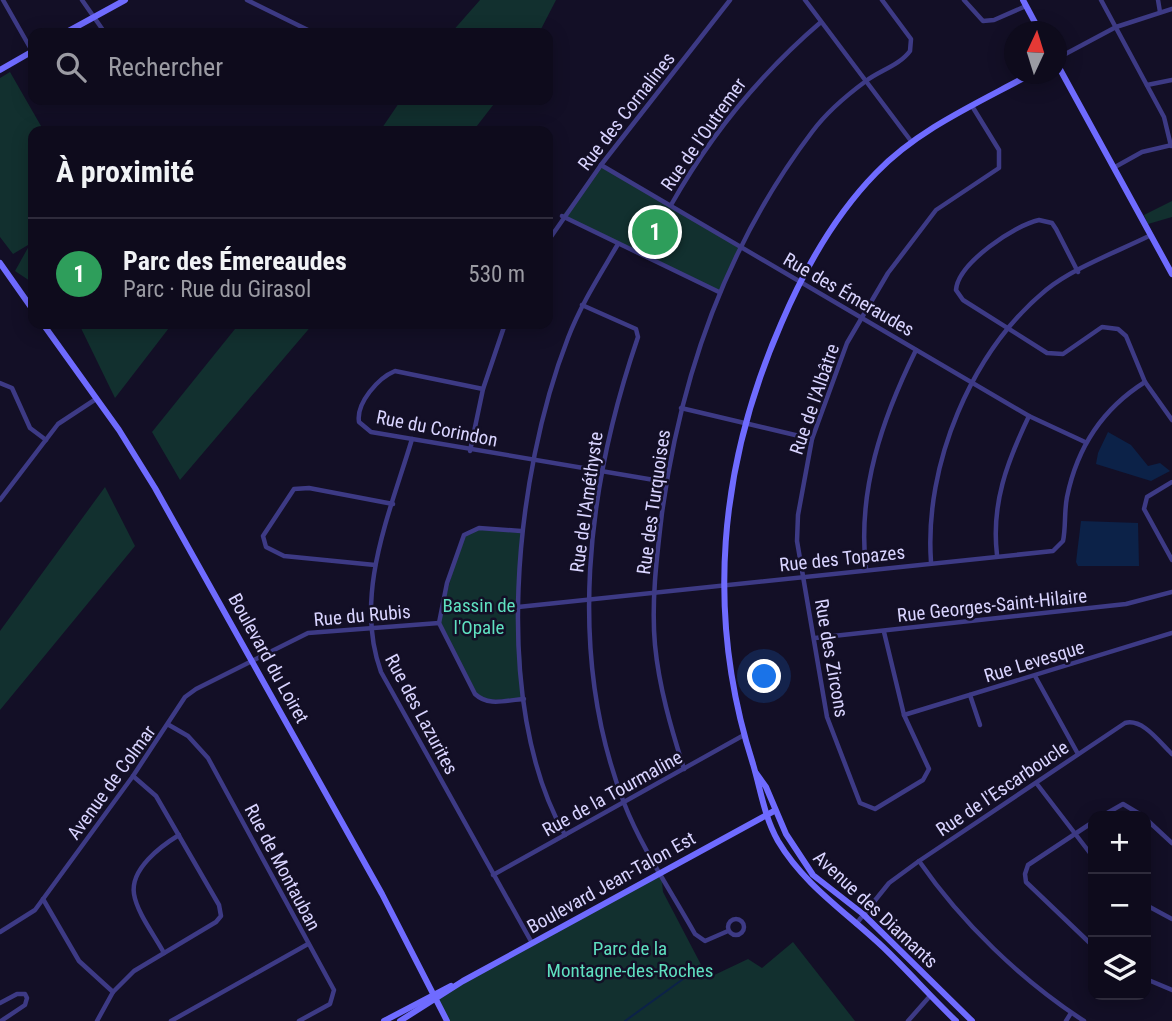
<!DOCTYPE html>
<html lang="fr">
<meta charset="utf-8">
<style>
:root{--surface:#0e0b1c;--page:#1c1929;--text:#f1f3f6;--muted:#9b9ba3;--line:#2e2b3b;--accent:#00e5ff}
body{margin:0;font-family:"Roboto Condensed",sans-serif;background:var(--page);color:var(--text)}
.controls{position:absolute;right:21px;bottom:21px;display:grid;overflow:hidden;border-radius:14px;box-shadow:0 4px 18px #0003}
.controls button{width:63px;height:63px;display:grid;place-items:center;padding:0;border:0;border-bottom:2px solid var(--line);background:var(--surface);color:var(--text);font:35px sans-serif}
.compass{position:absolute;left:1004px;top:21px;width:63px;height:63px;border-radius:50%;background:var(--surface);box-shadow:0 4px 18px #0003;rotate:4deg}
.you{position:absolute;left:765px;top:677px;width:24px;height:24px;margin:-18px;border:5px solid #fff;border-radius:50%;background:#1a73e8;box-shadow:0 0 0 10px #1a73e833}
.badge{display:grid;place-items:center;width:46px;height:46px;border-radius:50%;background:var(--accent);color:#fff;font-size:23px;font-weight:700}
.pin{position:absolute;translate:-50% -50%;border:4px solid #fff;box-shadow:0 2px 7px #0006}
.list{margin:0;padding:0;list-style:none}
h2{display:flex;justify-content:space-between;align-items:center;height:91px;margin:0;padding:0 28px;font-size:30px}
h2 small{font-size:23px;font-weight:400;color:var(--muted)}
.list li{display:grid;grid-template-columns:46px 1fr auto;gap:21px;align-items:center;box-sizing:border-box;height:112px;padding:0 28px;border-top:2px solid var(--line)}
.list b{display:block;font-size:26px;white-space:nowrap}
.list p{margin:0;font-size:23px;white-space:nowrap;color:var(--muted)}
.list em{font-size:23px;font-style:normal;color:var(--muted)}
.icon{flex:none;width:38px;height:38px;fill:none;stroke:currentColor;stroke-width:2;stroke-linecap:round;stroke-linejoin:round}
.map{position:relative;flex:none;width:1172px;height:1021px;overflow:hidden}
.search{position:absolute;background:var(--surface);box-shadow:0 4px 18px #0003;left:28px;top:28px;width:525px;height:77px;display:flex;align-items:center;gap:18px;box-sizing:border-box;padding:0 24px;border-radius:14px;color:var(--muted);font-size:26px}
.panel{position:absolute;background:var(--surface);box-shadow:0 4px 18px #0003;left:28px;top:126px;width:525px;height:203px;border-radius:14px}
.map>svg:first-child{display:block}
.green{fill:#12302f}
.water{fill:#0c2248}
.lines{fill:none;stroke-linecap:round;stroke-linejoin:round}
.stream{stroke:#0c2248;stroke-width:2}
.street{stroke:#3d3a85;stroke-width:4.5}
.secondary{stroke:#6f6bff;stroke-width:6}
.labels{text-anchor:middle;stroke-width:5;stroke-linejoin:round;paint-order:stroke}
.street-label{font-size:19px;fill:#d9d4ff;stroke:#130f26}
.park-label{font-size:19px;fill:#5fe0c0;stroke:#130f26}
</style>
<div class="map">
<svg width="1172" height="1021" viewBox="0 0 1172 1021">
<rect width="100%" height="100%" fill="#130f26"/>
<g class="green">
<polygon points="480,0 556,0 539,33 451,33"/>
<polygon points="10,72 41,126 52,131 33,131 33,242 13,254 0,237 0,78"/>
<polygon points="401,100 497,100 473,131 380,131"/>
<polygon points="601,165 741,247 719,292 562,216"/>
<polygon points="1172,201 1172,217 1148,224 1144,215"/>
<polygon points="29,246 33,247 33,283 15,271"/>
<polygon points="79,324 172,324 115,398"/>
<polygon points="239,324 313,324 180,480 152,432"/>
<polygon points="105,487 135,546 0,710 0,631"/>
<polygon points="472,529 521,531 518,607 524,699 482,700 475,694 439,623 461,540"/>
<polygon points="661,872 663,892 708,978 748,959 762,968 793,942 855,1021 447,1021 436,1001 463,981"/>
</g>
<g class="water">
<polygon points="1108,432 1131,445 1148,466 1160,463 1170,471 1151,481 1096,464 1098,453"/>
<polygon points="1081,521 1138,523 1139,566 1078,566 1076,562"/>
</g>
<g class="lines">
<polyline class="stream" points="625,1021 690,974"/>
<g class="street">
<polyline points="3,0 32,51"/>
<polyline points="82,0 105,33"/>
<polyline points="247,0 314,33"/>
<polyline points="805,0 911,141"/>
<polyline points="964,0 983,21 994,20 1026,6"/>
<polyline points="1101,0 1164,117 1171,146"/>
<polyline points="1158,0 1160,12"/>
<polyline points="1056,59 1116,27 1172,9"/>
<polyline points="1147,85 1172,80"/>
<polyline points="294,100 300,100"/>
<polyline points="601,165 1029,416 1085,442"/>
<polyline points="1115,167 1142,152 1172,145"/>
<path d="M 671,205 C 711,134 759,75 821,22"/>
<polyline points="562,216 719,292"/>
<polyline points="548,241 601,165 730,0"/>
<path d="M 1078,272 L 1056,229 L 1052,223 L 1039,220 C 1015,225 958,263 956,290 L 963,300 L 1047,353 L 1063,354 L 1102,327 L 1118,329 L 1126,336 L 1145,382 L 1172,420"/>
<path d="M 582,305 L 636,329 L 638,337 C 587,486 566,653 624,803 C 642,849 671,891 695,934 L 705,941 L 728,931"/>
<polyline points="0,383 12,388 30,428 46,440"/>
<path d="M 483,389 L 395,371 C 378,378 356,403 359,422 L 371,432 L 666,482"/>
<polyline points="681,408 812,439"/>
<path d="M 412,439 C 390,513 353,595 381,672 L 532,943"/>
<polyline points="470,451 483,389 505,324"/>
<polyline points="1172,482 1147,497 1144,509 1172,560"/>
<polyline points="0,500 58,424 96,399"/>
<path d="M 521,531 L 479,528 L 464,535 L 447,583 L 439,623 L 475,694 C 489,707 506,700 524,699"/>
<path d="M 997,555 C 991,504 1007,462 1029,416"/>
<path d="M 931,562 C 924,465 971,352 1046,290 C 1073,268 1119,251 1151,235"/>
<polyline points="375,565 284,556 266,547 263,536 294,489 309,488 393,504"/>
<path d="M 866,569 C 857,491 882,419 916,350"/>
<path d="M 518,607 L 1053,551 L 1063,541 C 1066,527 1064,512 1067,497 C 1077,448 1102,409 1145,382"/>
<polyline points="884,632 904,715 929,769 923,780 875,809 860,803 827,717 797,541 798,515 812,439 847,343 888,273 936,210 999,168 999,150 972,106"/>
<polyline points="815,638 1126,604 1172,592"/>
<polyline points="1035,676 1078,754"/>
<polyline points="970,695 980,725"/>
<polyline points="904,715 1172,633"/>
<polyline points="169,725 188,736 208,758 334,990 330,1004 299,1021"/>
<path d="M 684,769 C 671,728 659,687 655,645 C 651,602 657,555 662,513 C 681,374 727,244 812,132 C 826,113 847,95 866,81 C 879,71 900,65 910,51 L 911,39 L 882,0"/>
<polyline points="1037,784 1093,857"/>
<polyline points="1102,816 1123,804 1143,816"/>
<polyline points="1146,819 1172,843"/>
<polyline points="1093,822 1028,865 1025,874 1026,882 1093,946"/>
<path d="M 565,835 C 490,704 515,474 568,338 C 581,304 600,275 618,244"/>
<path d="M 919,861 C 962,923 1020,979 1084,1021"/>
<polyline points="493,875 744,735"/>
<polyline points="43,899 79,961 113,992"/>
<polyline points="1146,905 1172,919"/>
<circle cx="736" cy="927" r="8"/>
<path d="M 856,924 L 889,883 L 919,861 L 1125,723 C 1143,718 1160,743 1172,754"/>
<polyline points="0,932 35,910 133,776 185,697 196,689 308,633 439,623"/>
<path d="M 164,953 C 155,936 137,913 134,894 C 130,869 161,846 179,835"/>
<polyline points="1146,979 1172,990"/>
<polyline points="0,1003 17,994 25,994 27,998 25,1005 1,1021"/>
<polyline points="97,1021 113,992 134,971 216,922 221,916 219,905 156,796 133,776"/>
<polyline points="171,1021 308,944"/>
<polyline points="908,1021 930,996"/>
<polyline points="1066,1021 1071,1013"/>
</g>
<g class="secondary">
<polyline points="1023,0 1040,32"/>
<polyline points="65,33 125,0"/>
<polyline points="1056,62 1172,274"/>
<polyline points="0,70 33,51"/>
<polyline points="0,263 33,310"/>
<polyline points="43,324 119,430 155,488 382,894 447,1021"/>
<polyline points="756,773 766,787 786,834 813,875 863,914 972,1021"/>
<polyline points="384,1021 451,986"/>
<polyline points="400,1021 463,981 774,811"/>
<path d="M 956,1021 C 931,997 908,971 883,947 C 846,912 804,885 778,841 C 764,816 761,791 753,764 C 705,615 719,466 781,324 C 804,270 834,216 876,173 C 918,129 978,103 1031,74"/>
</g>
</g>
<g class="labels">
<g class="street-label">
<text transform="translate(626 111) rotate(-52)" y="7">Rue des Cornalines</text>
<text transform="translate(703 134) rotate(-55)" y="7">Rue de l'Outremer</text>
<text transform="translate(849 294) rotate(30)" y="7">Rue des Émeraudes</text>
<text transform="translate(814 399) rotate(-71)" y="7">Rue de l'Albâtre</text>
<text transform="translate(437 428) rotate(11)" y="7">Rue du Corindon</text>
<text transform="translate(586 502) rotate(-82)" y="7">Rue de l'Améthyste</text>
<text transform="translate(653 502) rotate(-82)" y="7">Rue des Turquoises</text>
<text transform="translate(842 558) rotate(-6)" y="7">Rue des Topazes</text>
<text transform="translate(992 605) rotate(-6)" y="7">Rue Georges-Saint-Hilaire</text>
<text transform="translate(362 615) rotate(-5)" y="7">Rue du Rubis</text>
<text transform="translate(269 658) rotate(61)" y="7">Boulevard du Loiret</text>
<text transform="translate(832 658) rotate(80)" y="7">Rue des Zircons</text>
<text transform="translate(1034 661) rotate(-17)" y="7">Rue Levesque</text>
<text transform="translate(422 714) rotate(62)" y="7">Rue des Lazurites</text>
<text transform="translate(111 782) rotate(-54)" y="7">Avenue de Colmar</text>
<text transform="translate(1002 788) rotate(-34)" y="7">Rue de l'Escarboucle</text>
<text transform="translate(612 793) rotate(-29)" y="7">Rue de la Tourmaline</text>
<text transform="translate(283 867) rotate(62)" y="7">Rue de Montauban</text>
<text transform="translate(611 882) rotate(-29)" y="7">Boulevard Jean-Talon Est</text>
<text transform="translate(876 909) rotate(43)" y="7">Avenue des Diamants</text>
</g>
<g class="park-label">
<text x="479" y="612">Bassin de<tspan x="479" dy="22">l'Opale</tspan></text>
<text x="630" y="955">Parc de la<tspan x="630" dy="22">Montagne-des-Roches</tspan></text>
</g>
</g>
</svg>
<div class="controls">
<button>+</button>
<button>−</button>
<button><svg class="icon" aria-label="layers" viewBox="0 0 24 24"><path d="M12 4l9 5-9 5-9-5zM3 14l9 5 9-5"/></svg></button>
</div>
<svg class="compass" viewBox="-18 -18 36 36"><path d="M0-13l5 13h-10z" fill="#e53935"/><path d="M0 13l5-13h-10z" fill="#9b9ba3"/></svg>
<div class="you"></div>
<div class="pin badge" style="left:655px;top:232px;background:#2e9e5b">1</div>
<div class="search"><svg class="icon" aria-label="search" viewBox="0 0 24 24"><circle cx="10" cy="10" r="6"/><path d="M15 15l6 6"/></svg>Rechercher</div>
<section class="panel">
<h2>À proximité<small></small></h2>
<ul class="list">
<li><span class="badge" style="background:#2e9e5b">1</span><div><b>Parc des Émereaudes</b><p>Parc · Rue du Girasol</p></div><em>530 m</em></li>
</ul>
</section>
</div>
